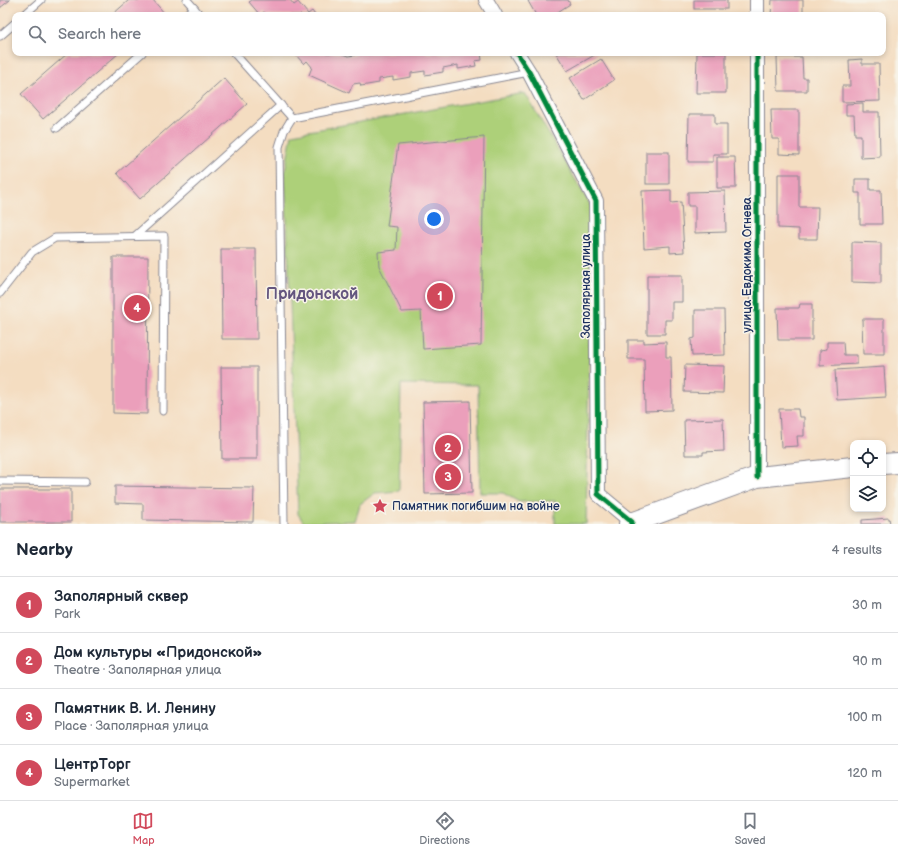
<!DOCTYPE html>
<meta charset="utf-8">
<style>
:root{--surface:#fff;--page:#f6f6f7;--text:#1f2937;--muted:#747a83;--line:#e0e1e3;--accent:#d1495b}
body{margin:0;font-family:"Balsamiq Sans",sans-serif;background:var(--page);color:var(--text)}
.controls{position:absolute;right:12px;bottom:12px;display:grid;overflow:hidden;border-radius:8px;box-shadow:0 2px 6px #0003}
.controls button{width:36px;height:36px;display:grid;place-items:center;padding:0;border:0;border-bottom:1px solid var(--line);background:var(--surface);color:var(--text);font:20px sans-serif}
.you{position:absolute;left:434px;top:219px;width:14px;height:14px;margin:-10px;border:3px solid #fff;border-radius:50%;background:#1a73e8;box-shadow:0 0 0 6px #1a73e833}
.badge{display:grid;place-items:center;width:26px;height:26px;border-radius:50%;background:var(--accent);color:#fff;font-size:13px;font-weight:700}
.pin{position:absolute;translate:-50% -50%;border:2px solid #fff;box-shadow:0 1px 4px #0006}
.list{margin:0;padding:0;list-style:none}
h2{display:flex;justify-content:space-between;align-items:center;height:52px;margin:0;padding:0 16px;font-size:17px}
h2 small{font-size:13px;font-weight:400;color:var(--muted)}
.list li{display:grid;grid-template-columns:26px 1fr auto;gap:12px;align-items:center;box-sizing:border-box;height:56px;padding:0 16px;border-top:1px solid var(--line)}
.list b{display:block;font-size:15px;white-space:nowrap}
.list p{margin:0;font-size:13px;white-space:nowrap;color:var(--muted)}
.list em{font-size:13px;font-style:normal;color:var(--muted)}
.icon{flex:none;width:22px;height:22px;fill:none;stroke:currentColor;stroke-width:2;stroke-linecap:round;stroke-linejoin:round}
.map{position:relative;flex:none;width:898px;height:524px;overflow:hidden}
.search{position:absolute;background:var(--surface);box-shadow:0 2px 6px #0003;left:12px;right:12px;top:12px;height:44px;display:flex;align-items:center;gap:10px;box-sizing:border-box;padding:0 14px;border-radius:8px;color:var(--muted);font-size:15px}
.sheet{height:276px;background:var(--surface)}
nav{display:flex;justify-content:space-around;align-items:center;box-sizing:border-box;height:56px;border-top:1px solid var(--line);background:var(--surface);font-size:11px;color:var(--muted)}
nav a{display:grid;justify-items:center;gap:2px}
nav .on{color:var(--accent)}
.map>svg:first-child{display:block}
.green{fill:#add079;stroke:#64806c}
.building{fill:#eb9fbb}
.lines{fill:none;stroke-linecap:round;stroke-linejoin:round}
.lane-casing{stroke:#888690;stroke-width:9}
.street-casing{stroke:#888690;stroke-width:16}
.secondary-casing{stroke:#888690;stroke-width:22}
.lane{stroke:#fff;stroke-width:7}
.street{stroke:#fff;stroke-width:14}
.secondary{stroke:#fff;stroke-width:20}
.cycleway-casing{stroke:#f7f3e8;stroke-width:8}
.cycleway{stroke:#00873e;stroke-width:5}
.labels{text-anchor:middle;stroke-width:3;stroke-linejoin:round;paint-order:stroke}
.street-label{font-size:12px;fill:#1b2f5e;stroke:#f7f3e8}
.poi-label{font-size:12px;fill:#1b2f5e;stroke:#f7f3e8;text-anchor:start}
.district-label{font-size:16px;font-weight:bold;fill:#64567f;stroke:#f7f3e8}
</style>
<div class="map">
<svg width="898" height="524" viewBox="0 0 898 524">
<rect width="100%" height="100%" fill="#f7f3e8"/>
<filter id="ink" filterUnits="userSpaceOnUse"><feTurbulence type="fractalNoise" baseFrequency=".025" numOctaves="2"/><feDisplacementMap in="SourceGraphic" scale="8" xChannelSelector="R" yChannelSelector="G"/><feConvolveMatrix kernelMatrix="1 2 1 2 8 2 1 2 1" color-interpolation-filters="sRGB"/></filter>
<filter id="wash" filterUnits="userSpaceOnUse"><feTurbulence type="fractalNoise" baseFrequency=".012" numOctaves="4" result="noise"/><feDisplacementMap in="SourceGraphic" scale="16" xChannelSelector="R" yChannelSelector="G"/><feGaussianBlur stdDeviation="0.9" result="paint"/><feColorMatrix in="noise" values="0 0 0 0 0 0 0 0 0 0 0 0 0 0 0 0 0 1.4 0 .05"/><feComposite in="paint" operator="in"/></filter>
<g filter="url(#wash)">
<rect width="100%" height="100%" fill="#f4ddc1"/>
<polygon class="green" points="525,93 592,208 586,524 555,524 555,501 519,502 503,493 480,493 478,385 401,384 399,491 375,493 360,504 355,521 304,523 298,514 285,171 292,134"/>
<g id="blocks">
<g class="building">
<polygon points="0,0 10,0 0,8"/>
<polygon points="129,0 153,0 165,14 163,15 112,15"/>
<polygon points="252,0 290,0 294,5 298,2 308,14 312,11 315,15 267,15 264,12 260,15 249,2"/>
<polygon points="529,0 568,0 570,4 553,15 536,15 528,1"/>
<rect x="694" y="0" width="33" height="9"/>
<polygon points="772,0 803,0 803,15 771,15"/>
<polygon points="68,53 119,53 43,119 21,94"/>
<polygon points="294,53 340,53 348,56 356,55 355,53 481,53 482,60 475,61 476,66 458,69 458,65 443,68 443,72 425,75 425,71 411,73 411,77 393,80 393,77 379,79 379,83 361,86 360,83 353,84 349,93 309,75 312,67 307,61 304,64"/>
<polygon points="556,53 598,53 567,71"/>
<polygon points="697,53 726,53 726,93 696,93"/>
<polygon points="777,57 802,57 803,78 807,78 807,91 778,91"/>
<polygon points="601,59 614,80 584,100 570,78"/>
<polygon points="862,59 862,64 879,64 880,101 842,102 842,86 850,86 849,60"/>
<polygon points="224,78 247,104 140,199 117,173"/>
<polygon points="863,103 863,112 879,112 880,157 861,158 861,135 855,135 854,115 846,115 846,104"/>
<polygon points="771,110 799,110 799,155 779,154 779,139 772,139"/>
<polygon points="689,114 715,114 715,124 727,124 727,154 713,154 713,162 688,162"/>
<polygon points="484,137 481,345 423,349 421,311 402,312 379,266 378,252 396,250 397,227 387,226 398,145"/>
<rect x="646" y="152" width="23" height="32"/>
<polygon points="717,157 735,157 736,188 717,188"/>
<polygon points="778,174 799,174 799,207 818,207 817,239 799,239 799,229 778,228"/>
<polygon points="855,179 870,179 870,190 881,190 882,224 860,224 860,193 855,193"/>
<polygon points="671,190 671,203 681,202 684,252 670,253 670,246 644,248 642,191"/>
<polygon points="725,191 726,232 695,233 695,206 688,206 688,192"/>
<polygon points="852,242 881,243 881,283 852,282"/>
<polygon points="221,249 256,249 257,339 222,339"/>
<polygon points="113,257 148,257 147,414 113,413"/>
<polygon points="647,275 682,275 682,302 672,302 672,320 665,320 665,334 647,334"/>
<polygon points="800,304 812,304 812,340 778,340 777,308 799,308"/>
<polygon points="695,310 724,310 725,355 692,356 691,339 695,338"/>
<polygon points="862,319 884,319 884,354 863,354"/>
<polygon points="628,340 644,340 644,343 666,342 666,357 671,357 672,410 645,411 644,359 628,359"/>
<polygon points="827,342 843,342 844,355 857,355 857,364 820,366 820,350 827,349"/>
<polygon points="685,365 724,366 723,393 684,392"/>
<polygon points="221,367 257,367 257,459 222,459"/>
<polygon points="884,367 886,397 837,400 835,370"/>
<polygon points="470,401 472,493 425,494 423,402"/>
<polygon points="779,409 798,409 799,417 804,417 804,436 797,436 798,446 781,447"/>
<polygon points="723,419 724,451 703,452 703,455 685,455 684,420"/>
<polygon points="115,486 254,488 253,522 143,520 143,504 115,503"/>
<rect x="0" y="489" width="71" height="33"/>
<polygon points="889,518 890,524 862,524 862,520"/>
</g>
</g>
</g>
<g filter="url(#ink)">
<use href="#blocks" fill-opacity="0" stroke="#888690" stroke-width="1"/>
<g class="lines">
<g class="lane-casing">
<g id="lane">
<polyline points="187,0 200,15"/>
<polyline points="24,15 41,0"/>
<polyline points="185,15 194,8"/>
<polyline points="0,36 15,23"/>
<polyline points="234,53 292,118 529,72"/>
<polyline points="57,128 142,53"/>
<polyline points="135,236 281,105"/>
<polyline points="0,293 32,252 55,238 164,236 163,411"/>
<polyline points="0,481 85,482"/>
<polyline points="284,524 279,147 284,131 292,118"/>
</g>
</g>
<g class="street-casing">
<g id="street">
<polyline points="486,0 495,15"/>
<polyline points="757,15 757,0"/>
<polyline points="517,53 529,72 596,201 598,494 632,522 631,524"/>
<polyline points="757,53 757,477"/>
</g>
</g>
<g class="secondary-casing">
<g id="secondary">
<polyline points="883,464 898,463"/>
<polyline points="629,524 757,477 853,467"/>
</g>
</g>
<use href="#lane" class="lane"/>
<use href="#street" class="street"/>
<use href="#secondary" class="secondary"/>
<g class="cycleway-casing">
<g id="cycleway">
<polyline points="517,53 529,72 596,201 598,494 632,522 631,524"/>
<polyline points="757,53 757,477"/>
</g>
</g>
<use href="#cycleway" class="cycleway"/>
</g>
</g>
<defs>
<g id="sight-bare" transform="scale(1.2)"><path d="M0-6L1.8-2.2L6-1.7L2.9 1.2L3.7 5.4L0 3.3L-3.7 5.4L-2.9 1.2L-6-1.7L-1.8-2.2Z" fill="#d1495b" stroke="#f7f3e8" stroke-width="2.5" paint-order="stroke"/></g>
</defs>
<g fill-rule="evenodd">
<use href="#sight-bare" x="380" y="506"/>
</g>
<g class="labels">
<g class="street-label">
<text transform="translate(747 265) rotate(-90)" y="4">улица Евдокима Огнева</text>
<text transform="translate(586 286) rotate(-90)" y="4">Заполярная улица</text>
</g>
<g class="poi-label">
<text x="392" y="510">Памятник погибшим на войне</text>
</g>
<g class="district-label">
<text x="312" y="299">Придонской</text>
</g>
</g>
</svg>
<div class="controls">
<button><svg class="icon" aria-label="locate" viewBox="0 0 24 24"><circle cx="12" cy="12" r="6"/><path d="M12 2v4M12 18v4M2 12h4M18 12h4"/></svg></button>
<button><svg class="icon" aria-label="layers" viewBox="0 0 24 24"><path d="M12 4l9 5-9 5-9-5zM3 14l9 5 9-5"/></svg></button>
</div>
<div class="you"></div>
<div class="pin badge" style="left:440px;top:296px">1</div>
<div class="pin badge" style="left:448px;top:448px">2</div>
<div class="pin badge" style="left:448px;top:477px">3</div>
<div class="pin badge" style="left:137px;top:308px">4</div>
<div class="search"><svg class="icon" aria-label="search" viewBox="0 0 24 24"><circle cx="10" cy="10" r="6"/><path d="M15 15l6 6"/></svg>Search here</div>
</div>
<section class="sheet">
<h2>Nearby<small>4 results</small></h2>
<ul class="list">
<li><span class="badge">1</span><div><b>Заполярный сквер</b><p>Park</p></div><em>30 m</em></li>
<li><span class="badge">2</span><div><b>Дом культуры «Придонской»</b><p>Theatre · Заполярная улица</p></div><em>90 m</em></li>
<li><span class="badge">3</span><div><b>Памятник В. И. Ленину</b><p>Place · Заполярная улица</p></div><em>100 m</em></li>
<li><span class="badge">4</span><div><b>ЦентрТорг</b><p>Supermarket</p></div><em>120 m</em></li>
</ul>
</section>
<nav>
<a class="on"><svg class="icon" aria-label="map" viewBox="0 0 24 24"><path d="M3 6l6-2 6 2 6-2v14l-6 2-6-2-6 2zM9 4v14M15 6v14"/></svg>Map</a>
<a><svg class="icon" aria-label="directions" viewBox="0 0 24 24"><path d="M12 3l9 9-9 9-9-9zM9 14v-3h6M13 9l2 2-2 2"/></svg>Directions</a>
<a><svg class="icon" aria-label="saved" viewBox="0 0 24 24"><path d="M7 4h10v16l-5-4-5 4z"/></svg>Saved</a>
</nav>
